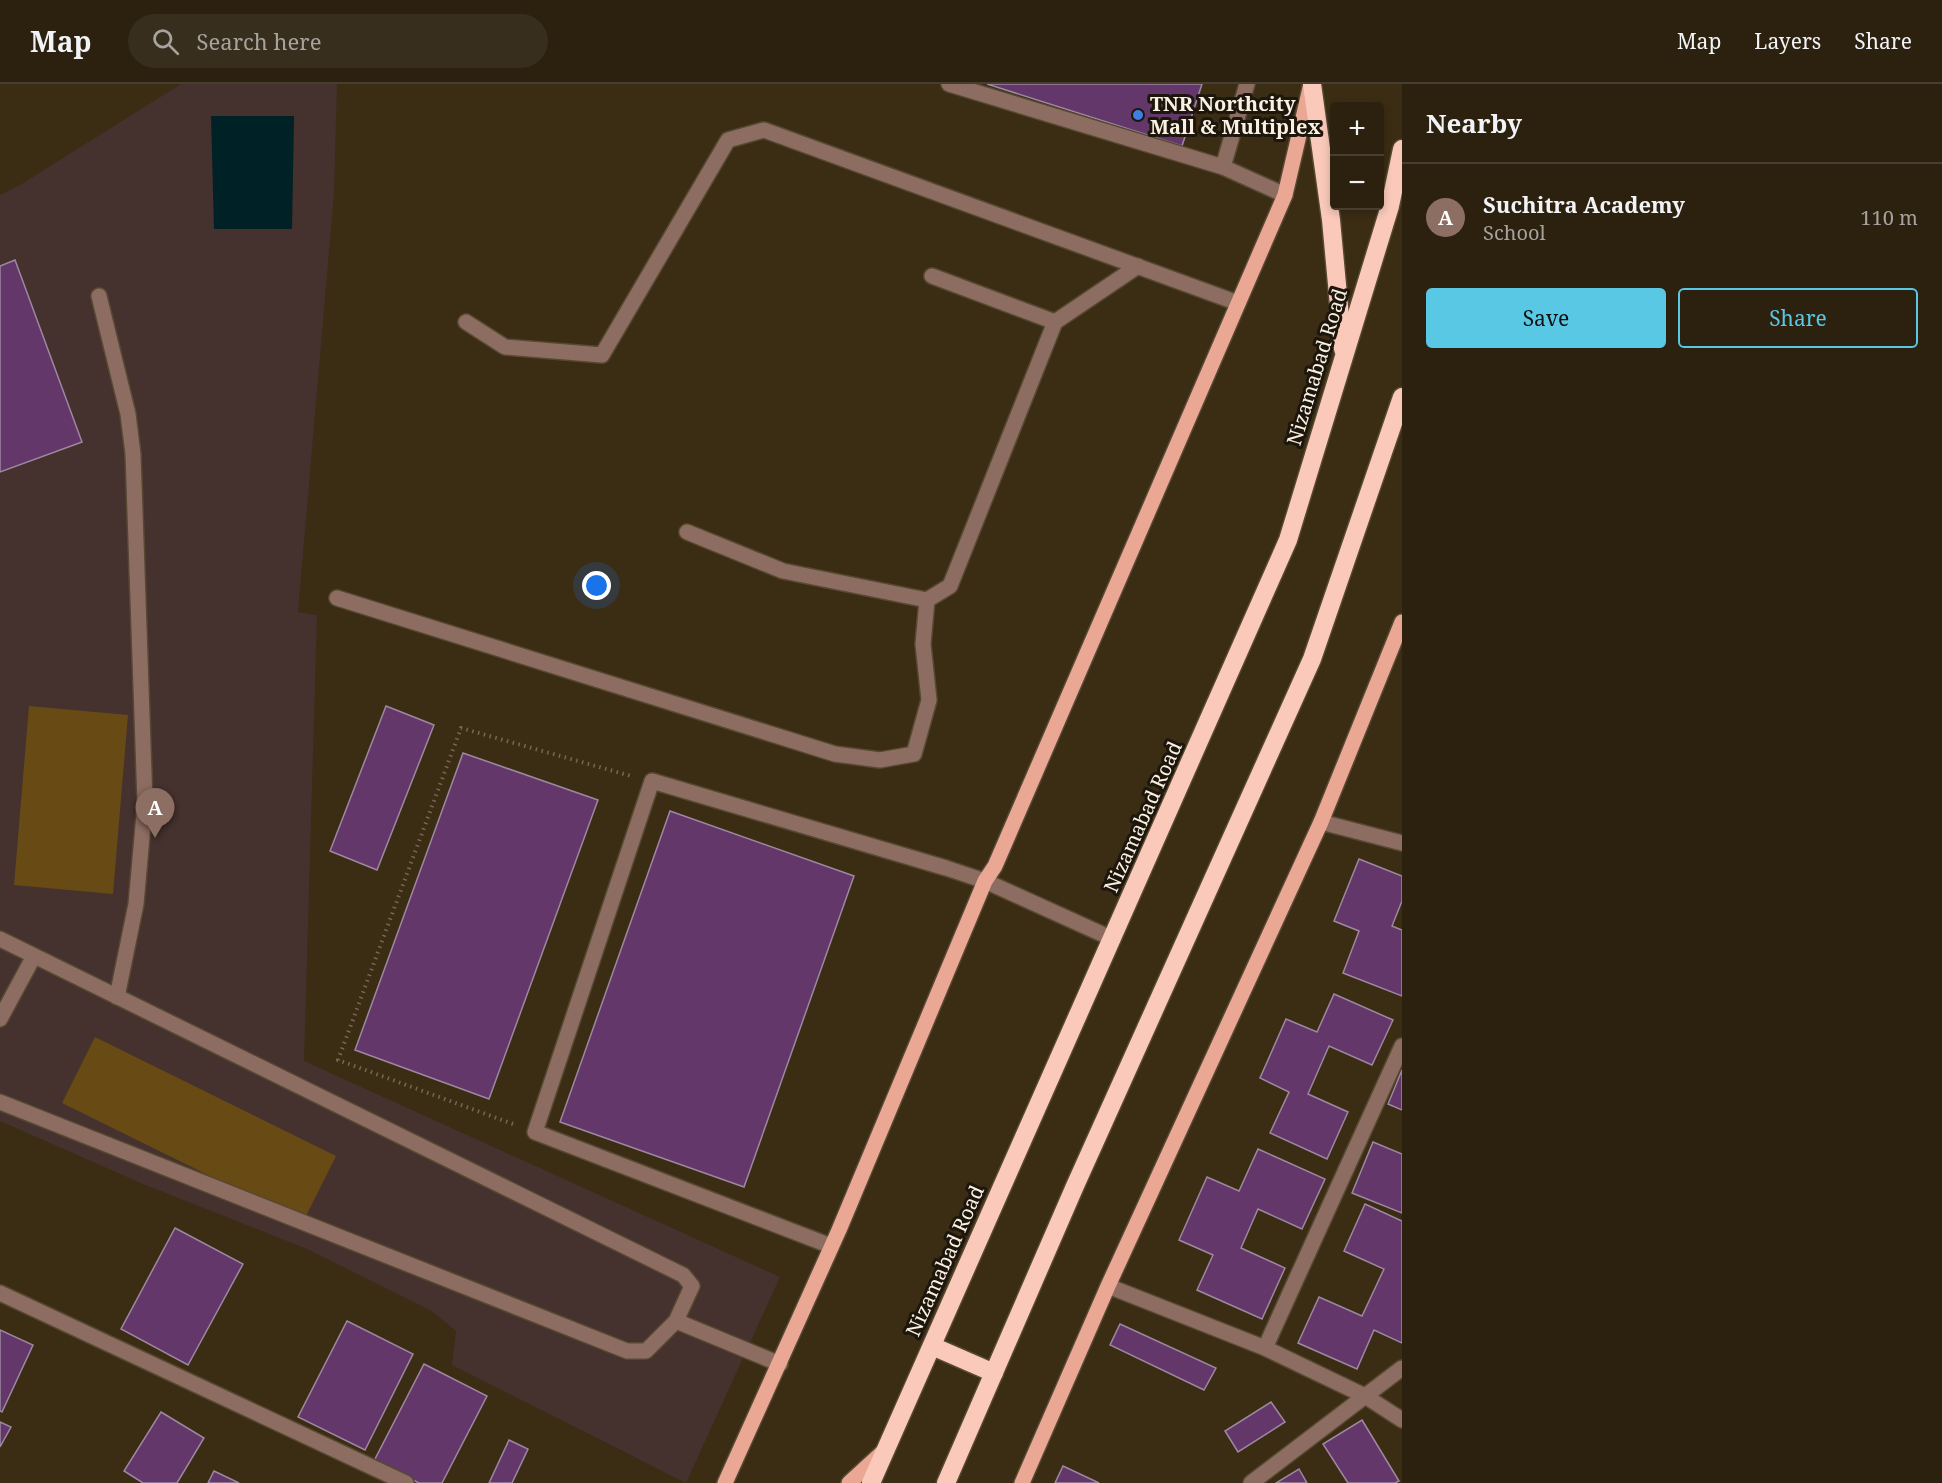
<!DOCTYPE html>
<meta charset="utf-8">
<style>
:root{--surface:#2c210f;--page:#382e1d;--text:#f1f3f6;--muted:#a6a39e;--line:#483e2f;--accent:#59c8e5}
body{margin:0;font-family:"Noto Serif",serif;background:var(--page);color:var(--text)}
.controls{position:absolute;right:18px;top:18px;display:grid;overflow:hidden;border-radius:6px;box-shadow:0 3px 9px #0003}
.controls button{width:54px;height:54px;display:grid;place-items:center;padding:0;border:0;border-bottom:2px solid var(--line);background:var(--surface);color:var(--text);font:30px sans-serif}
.you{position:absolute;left:597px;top:502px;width:21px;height:21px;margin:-15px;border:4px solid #fff;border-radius:50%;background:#1a73e8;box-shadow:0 0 0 9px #1a73e833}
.badge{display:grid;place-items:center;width:39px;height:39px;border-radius:50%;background:var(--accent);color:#fff;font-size:20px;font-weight:700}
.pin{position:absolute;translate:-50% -50px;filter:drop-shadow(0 2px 3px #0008)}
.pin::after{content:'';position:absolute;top:32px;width:21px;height:18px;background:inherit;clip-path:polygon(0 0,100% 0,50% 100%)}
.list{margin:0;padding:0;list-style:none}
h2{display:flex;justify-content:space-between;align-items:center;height:78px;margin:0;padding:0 24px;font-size:26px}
h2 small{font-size:20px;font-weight:400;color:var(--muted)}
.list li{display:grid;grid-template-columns:39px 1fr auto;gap:18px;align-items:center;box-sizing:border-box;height:108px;padding:0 24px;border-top:2px solid var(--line)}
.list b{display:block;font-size:22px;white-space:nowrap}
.list p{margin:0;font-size:20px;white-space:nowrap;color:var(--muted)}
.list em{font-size:20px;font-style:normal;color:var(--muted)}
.actions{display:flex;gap:12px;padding:18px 24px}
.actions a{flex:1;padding:14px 0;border:2px solid var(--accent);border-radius:6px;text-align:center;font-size:21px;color:var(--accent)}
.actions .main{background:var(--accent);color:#111}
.icon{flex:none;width:33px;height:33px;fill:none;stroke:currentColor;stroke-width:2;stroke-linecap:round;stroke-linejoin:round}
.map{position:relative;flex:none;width:1402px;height:1399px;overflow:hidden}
header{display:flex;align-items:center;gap:36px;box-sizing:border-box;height:84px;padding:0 30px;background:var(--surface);border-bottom:2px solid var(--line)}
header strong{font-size:28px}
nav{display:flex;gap:33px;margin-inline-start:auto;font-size:21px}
.search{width:420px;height:54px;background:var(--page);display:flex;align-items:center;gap:15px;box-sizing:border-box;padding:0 21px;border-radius:33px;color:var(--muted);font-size:22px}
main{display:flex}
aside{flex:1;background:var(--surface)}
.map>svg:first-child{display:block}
.education{fill:#45312e}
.green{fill:#684a14}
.water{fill:#002125}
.building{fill:#64376b;stroke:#9d88a0;stroke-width:1.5}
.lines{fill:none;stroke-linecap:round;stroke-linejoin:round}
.minor-casing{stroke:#564831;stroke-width:18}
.major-casing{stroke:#564831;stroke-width:18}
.highway-casing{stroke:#564831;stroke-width:21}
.path{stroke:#766853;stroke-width:4;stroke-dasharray:1.5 4.5;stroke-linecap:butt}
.minor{stroke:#8d6c62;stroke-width:15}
.major{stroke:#eaa794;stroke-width:15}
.highway{stroke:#fac9ba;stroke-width:18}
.shop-dot{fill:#3f7fe0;stroke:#1d160c;stroke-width:2}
.labels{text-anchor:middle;stroke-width:6;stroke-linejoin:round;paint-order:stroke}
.poi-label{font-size:20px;font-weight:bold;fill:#fbf1e3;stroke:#1d160c;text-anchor:start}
.street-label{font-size:20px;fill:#fbf1e3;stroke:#1d160c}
</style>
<header>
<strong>Map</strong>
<div class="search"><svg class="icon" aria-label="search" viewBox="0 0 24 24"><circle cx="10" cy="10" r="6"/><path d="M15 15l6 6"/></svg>Search here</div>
<nav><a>Map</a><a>Layers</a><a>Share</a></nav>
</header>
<main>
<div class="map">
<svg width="1402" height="1399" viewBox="0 0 1402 1399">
<rect width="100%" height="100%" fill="#3b2c14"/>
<polygon class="education" points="181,0 337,0 334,109 298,528 317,531 304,977 780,1193 686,1399 452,1281 456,1247 432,1227 307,1165 143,1100 0,1037 0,111 20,101"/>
<g class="green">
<polygon points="29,622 128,631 113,810 14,801"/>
<polygon points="95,953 336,1072 303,1138 62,1019"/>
</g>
<polygon class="water" points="211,32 294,32 292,145 214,145"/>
<g class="building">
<polygon points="987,0 1202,0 1182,62"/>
<polygon points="15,176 82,358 0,388 0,182"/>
<polygon points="386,622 434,641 377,786 330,767"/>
<polygon points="463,669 598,716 489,1015 355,966"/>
<polygon points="670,727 854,792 744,1103 560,1038"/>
<polygon points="1359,775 1402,792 1402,817 1392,842 1402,846 1402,912 1343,889 1359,847 1334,837"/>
<polygon points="1334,910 1393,936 1372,981 1329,962 1308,1010 1348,1028 1327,1075 1270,1049 1289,1008 1260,994 1286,935 1317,948"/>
<polygon points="1402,986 1402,1026 1388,1020"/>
<polygon points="1373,1058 1402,1070 1402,1129 1352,1109"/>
<polygon points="1258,1065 1325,1095 1302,1145 1258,1125 1241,1164 1285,1184 1262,1235 1197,1206 1213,1171 1179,1156 1207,1093 1239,1107"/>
<polygon points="1365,1120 1402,1137 1402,1259 1374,1246 1357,1285 1298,1259 1319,1213 1362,1232 1384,1185 1344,1167"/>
<polygon points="175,1144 243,1180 188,1281 121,1245"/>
<polygon points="347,1237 413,1270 365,1366 298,1333"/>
<polygon points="1120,1240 1216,1284 1204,1306 1110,1261"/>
<polygon points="0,1246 33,1261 2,1328 0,1327"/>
<polygon points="424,1280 487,1312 442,1399 419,1399 374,1377"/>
<polygon points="1271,1318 1285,1338 1238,1368 1225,1347"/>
<polygon points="161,1328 204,1354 177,1399 143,1399 124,1387"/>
<polygon points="1362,1336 1399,1397 1395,1399 1348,1399 1323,1360"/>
<polygon points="0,1338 11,1343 0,1363"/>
<polygon points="509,1356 528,1365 512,1399 489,1399"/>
<polygon points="1063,1382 1099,1399 1055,1399"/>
<polygon points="1299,1385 1307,1399 1276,1399"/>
<polygon points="214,1387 239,1399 208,1399"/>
</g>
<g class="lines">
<g class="minor-casing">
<g id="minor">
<polyline points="949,0 1223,83 1285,111"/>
<polyline points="1223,83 1247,0"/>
<polyline points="932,192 1055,238"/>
<polyline points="99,212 128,330 133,370 145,719 136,820 117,913"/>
<polyline points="466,238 505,263 602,271 728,56 764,46 1238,219"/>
<polyline points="687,448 783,487 927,516 950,502 1055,238 1138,182"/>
<polyline points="337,514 835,670 880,676 914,670 929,616 923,560 927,516"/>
<polyline points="1321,738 1402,759"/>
<polyline points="0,855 683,1191 692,1202 676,1237 646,1267 627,1267 0,1018"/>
<polyline points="0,935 34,872"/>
<polyline points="831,1162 535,1048 652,697 946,784 985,797 1113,855"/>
<polyline points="1108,1202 1265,1264 1365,1312 1402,1336"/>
<polyline points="0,1209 406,1399"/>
<polyline points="676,1237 780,1280"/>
<polyline points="1265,1264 1402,962"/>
<polyline points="1251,1399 1402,1284"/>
</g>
</g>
<g class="major-casing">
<g id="major">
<polyline points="725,1399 839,1146 985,797 995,782 1285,111 1310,4"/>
<polyline points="849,1399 885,1366"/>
<polyline points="1022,1399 1108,1202 1321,738 1402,538"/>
</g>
</g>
<g class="highway-casing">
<g id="highway">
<polyline points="1312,0 1331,136 1343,265"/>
<polyline points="932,1262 994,1289"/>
<polyline points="871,1399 1288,456 1390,122 1402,65"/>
<polyline points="946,1399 1075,1102 1312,575 1402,313"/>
</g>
</g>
<polyline class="path" points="513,1040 338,976 461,644 631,692"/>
<use href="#minor" class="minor"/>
<use href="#major" class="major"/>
<use href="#highway" class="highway"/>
</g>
<circle class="shop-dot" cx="1138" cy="31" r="6"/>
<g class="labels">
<g class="poi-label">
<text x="1150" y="27">TNR Northcity<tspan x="1150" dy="23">Mall &amp; Multiplex</tspan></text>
</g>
<g class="street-label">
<text transform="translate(1317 283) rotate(-73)" y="7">Nizamabad Road</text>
<text transform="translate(1143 733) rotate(-66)" y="7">Nizamabad Road</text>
<text transform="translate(945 1177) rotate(-66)" y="7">Nizamabad Road</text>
</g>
</g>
</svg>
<div class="controls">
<button>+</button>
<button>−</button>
</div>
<div class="you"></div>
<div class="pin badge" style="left:155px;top:754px;background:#8d6e63">A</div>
</div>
<aside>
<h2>Nearby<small></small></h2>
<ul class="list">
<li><span class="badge" style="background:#8d6e63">A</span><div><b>Suchitra Academy</b><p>School</p></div><em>110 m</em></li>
</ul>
<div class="actions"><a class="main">Save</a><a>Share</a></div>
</aside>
</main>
